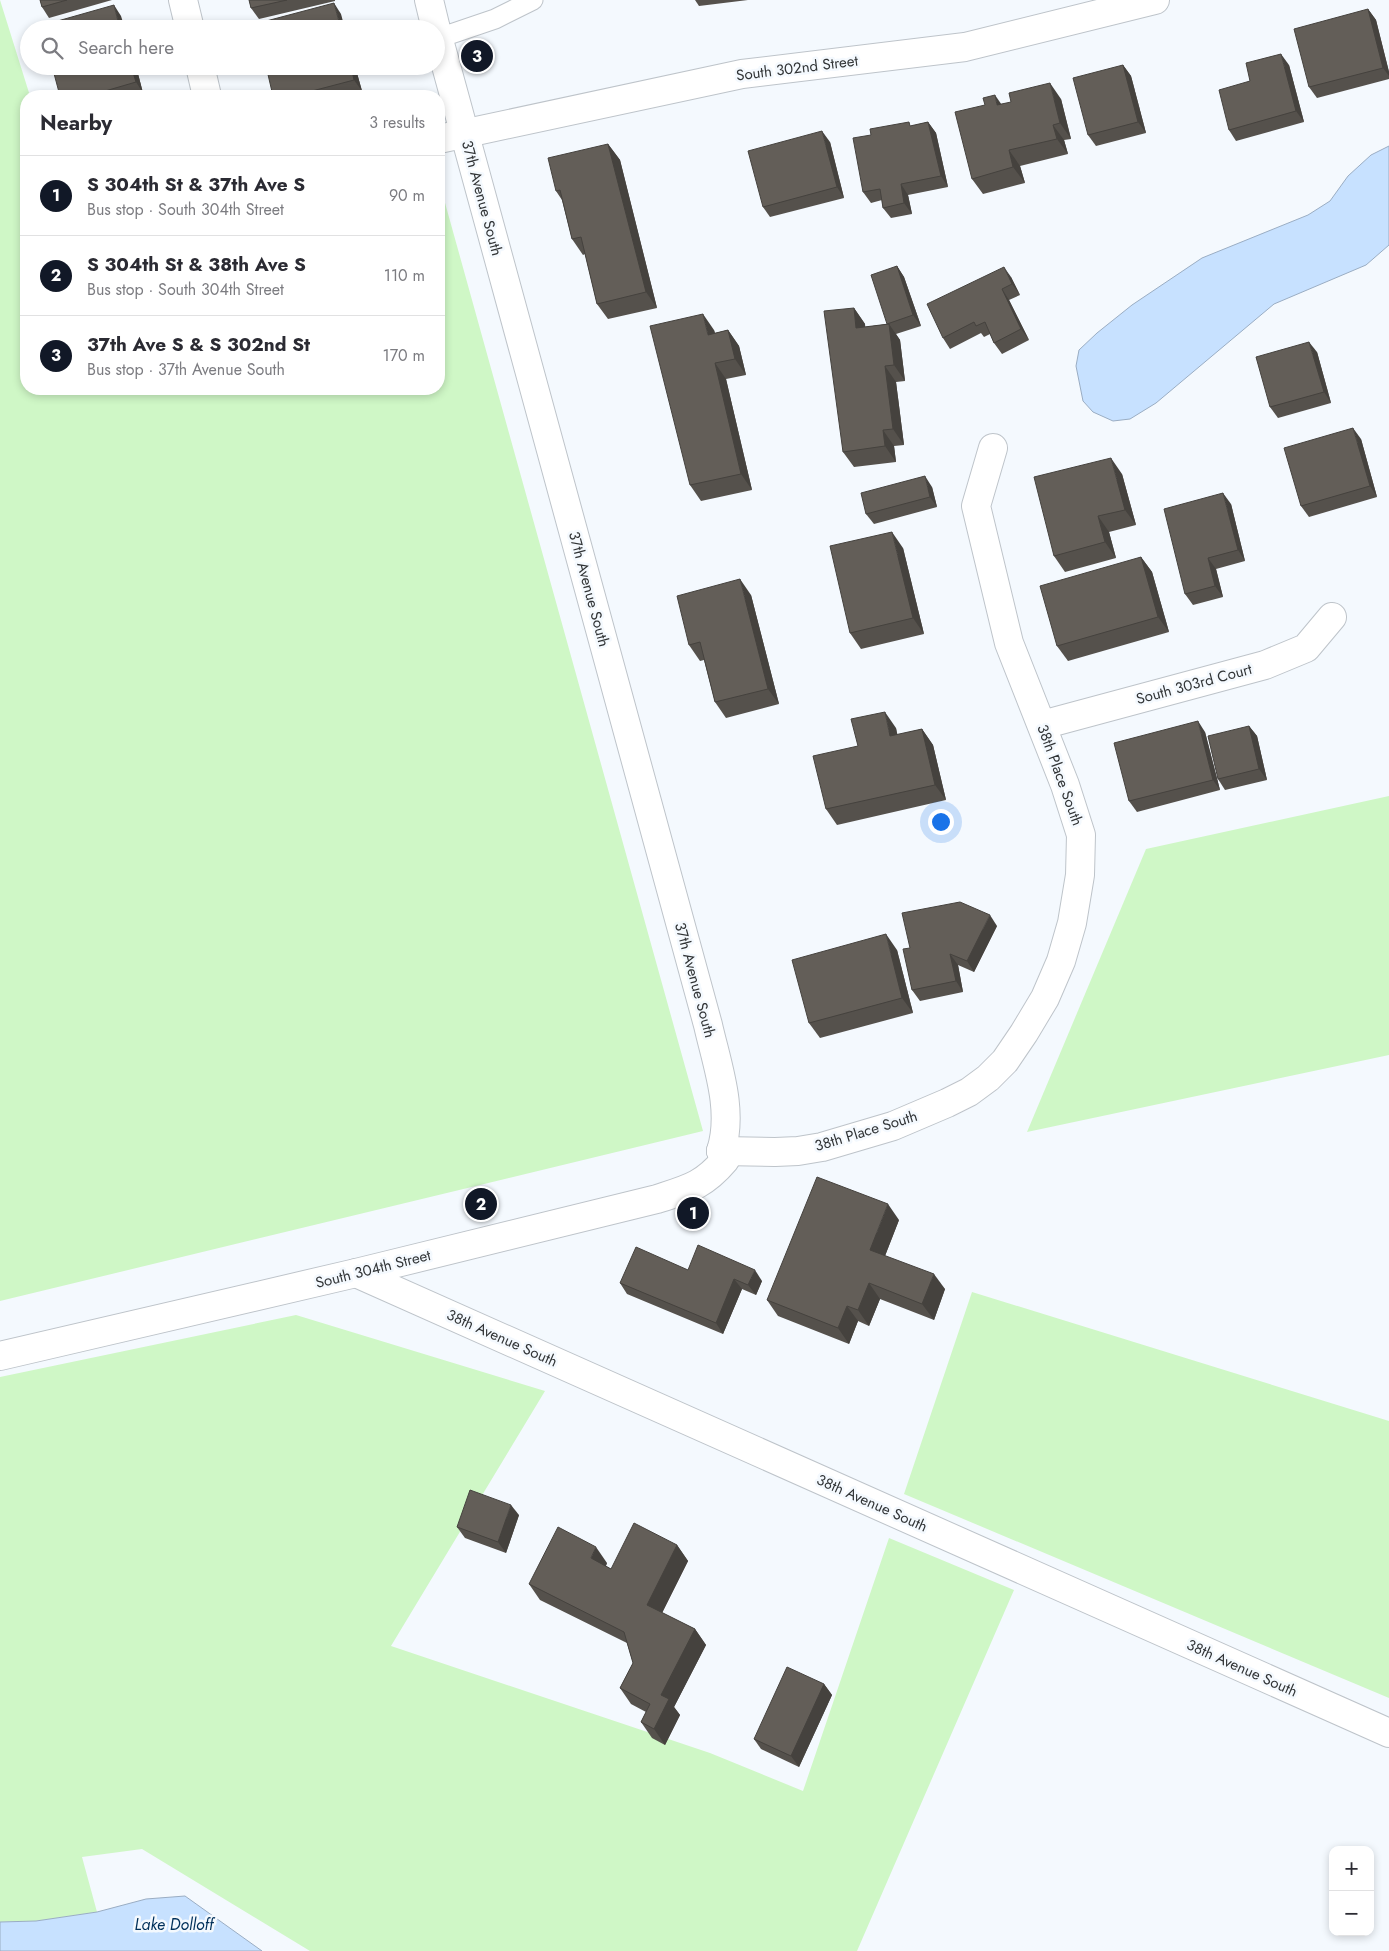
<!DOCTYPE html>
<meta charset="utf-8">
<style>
:root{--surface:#fff;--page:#f2f2f3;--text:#2b2b33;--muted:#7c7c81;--line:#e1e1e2;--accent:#111827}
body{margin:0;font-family:Jost,sans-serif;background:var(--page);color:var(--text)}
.controls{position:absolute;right:15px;bottom:15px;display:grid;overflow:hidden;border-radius:10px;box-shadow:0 2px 8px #0003}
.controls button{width:45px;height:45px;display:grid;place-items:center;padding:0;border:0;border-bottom:1px solid var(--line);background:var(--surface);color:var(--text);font:25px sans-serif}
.you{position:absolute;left:940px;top:821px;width:18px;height:18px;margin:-12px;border:4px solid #fff;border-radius:50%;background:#1a73e8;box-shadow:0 0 0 8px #1a73e833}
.badge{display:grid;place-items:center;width:32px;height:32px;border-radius:50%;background:var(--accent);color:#fff;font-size:16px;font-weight:700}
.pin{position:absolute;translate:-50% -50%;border:2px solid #fff;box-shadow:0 1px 5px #0006}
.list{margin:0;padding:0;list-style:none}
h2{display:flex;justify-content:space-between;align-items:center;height:65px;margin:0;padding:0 20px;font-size:21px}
h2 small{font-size:16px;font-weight:400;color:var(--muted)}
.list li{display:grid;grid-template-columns:32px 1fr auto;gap:15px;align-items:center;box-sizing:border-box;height:80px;padding:0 20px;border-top:1px solid var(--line)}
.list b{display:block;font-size:19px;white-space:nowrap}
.list p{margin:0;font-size:16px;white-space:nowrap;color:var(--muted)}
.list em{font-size:16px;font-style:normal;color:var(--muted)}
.icon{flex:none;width:28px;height:28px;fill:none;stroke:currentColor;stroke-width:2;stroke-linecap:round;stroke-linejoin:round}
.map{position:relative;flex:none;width:1389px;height:1951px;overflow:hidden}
.search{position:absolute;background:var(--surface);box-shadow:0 2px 8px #0003;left:20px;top:20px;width:425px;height:55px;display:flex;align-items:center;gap:12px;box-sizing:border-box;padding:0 18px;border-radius:28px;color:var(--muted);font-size:19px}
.panel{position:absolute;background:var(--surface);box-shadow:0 2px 8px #0003;left:20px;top:90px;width:425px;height:305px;border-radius:20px}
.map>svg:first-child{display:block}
.green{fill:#cff7c6}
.water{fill:#c7e1ff;stroke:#9aadc3}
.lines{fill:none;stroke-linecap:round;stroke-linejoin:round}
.service-casing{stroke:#bec4ca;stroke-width:21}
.minor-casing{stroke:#bec4ca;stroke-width:30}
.service{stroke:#fff;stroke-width:19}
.minor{stroke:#fff;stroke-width:28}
.wall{fill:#55514c}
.shaded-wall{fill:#45423e}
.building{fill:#635e58;stroke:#45423e}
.labels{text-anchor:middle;stroke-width:5;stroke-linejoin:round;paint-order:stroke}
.street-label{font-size:15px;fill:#313436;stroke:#f4f9fe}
.water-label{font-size:16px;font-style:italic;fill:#00305a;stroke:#f4f9fe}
</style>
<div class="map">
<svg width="1389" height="1951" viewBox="0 0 1389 1951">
<rect width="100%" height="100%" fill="#f4f9fe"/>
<g class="green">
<polygon points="0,0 30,96 26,96 26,389 439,389 439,193 442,192 703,1131 0,1301"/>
<polygon points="1389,796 1389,1055 1027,1132 1146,849"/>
<polygon points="972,1292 1389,1421 1389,1698 904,1494"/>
<polygon points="296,1315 545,1391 391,1646 710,1753 803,1791 889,1538 1014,1590 857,1951 310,1951 142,1849 82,1857 97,1912 36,1921 0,1922 0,1377"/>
</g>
<g class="water">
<polygon points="1389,146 1389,245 1366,265 1274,304 1156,403 1130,419 1113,421 1093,412 1083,401 1076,366 1079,350 1097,333 1132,305 1202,258 1308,215 1330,201 1348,176 1371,155"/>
<polygon points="185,1896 262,1951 0,1951 0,1922 36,1921 97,1912 146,1899"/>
</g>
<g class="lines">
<g class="service-casing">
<polyline id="service" points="439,38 495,19 533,0"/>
</g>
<g class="minor-casing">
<g id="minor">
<polyline points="183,0 190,29"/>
<polyline points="429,0 436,29"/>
<path d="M 436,29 L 708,1025 C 717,1065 734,1110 721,1151"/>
<polyline points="200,66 207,96"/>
<polyline points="439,139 742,74 965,47 1155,0"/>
<polyline points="1042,725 1265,665 1306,648 1332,617"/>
<polyline points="721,1151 775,1152 798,1151 822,1147 893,1126 947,1103 969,1092 988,1078 1005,1061 1024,1033 1045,998 1061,961 1072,923 1080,875 1081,835 1065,785 1009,643 976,506 993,448"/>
<polyline points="356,1273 1389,1733"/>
<path d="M 0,1356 L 356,1273 L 657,1199 C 688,1189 703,1186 725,1160 L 721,1151"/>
</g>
</g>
<use href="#service" class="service"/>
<use href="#minor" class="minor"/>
</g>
<g class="wall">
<polygon points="40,0 112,0 49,18 42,7"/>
<polygon points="249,0 335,0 335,1 259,19 251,8"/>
<polygon points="695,0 748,0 699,6"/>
<polygon points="1368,9 1376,20 1389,72 1389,79 1317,98 1309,87"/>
<polygon points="1123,65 1131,76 1146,133 1096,146 1088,135"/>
<polygon points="1289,65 1304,122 1236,141 1229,130 1250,81"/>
<polygon points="136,66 143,93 132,96 60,96"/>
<polygon points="355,66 362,91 341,96 273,96"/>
<polygon points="1061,99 1071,139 1064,140 1068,154 1020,166 1025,183 983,194 972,179 1001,104"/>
<polygon points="928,122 936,133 948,187 908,195 912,214 891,218 883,208 882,200 871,203 863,192 911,126"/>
<polygon points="830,142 844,198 770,217 763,207"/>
<polygon points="608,144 620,160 657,308 608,319 597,304 585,254 583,255 572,239 562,200 556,191"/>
<polygon points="897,266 904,277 921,326 896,334 900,340 905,381 896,382 904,445 894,446 896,462 854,467 843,452 854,308 865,324 865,327 887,324"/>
<polygon points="1011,277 1020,295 1009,300 1029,340 1002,354 994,343 990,334 984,337 981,333 950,349 943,338"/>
<polygon points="714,330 715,333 728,330 739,346 746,375 726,379 752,490 701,501 690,485"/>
<polygon points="1317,352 1331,403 1278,418 1270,407"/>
<polygon points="1361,439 1377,497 1309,517 1301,506"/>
<polygon points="1122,474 1136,525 1109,532 1116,558 1065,572 1054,556"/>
<polygon points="932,487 937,507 874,524 866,514"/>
<polygon points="1231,504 1245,561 1216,569 1223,597 1193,605 1185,594"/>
<polygon points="903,548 924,634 861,649 850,633"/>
<polygon points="1141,557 1152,572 1169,632 1068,661 1057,646"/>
<polygon points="751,595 779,704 726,718 715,702 704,660 700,661 689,645"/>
<polygon points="1249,726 1257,736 1267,780 1225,790 1218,779"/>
<polygon points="896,728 897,735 922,729 933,745 946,800 837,825 826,809 858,746"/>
<polygon points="1205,732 1220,790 1137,812 1129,801"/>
<polygon points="997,926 974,972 958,965 963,992 920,1001 912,990 910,948"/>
<polygon points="897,950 913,1013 820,1038 809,1023"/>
<polygon points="899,1220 885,1256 945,1289 934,1320 880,1299 869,1326 858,1321 849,1344 778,1316 767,1300"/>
<polygon points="688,1270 762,1281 756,1295 742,1289 723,1334 627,1294 620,1283"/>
<polygon points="519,1515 506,1553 465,1538 457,1527"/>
<polygon points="677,1545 688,1561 662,1613 695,1629 706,1645 674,1707 680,1715 665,1745 652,1738 641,1722 646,1712 631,1704 620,1688 633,1663 627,1643 540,1600 529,1584 607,1563 606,1566 611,1569"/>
<polygon points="824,1684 832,1695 799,1767 761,1749 754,1739"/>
</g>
<g class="shaded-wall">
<polygon points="334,3 341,14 345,29 341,29"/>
<polygon points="114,5 121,16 125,29 120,29"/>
<polygon points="1368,9 1376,20 1389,72 1389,76 1383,68"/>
<polygon points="1281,54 1289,65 1304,122 1296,111"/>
<polygon points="1123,65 1131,76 1146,133 1138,122"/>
<polygon points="131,66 136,66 143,93 136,82"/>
<polygon points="351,66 355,66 362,91 354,80"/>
<polygon points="1050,83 1061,99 1071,139 1060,123"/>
<polygon points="995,95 1006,111 997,105"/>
<polygon points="928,122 936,133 948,187 941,176"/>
<polygon points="1053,125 1064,140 1068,154 1057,139"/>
<polygon points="822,131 830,142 844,198 837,187"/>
<polygon points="608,144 620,160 657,308 646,292"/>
<polygon points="1009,150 1020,166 1025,183 1013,167"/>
<polygon points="901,184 908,195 912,214 904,203"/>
<polygon points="897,266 904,277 921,326 913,315"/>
<polygon points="1004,267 1011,277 1020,295 1012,284"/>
<polygon points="1002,289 1009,300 1029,340 1021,329"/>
<polygon points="854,308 865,324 867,344 856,328"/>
<polygon points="703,314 714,330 719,351 708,335"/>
<polygon points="889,324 900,340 905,381 894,365"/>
<polygon points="728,330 739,346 746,375 735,359"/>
<polygon points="1309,342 1317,352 1331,403 1324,392"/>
<polygon points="715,363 726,379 752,490 741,474"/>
<polygon points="885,366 896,382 904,445 893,429"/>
<polygon points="1353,428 1361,439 1377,497 1370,486"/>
<polygon points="883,430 894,446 896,462 885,446"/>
<polygon points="1111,458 1122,474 1136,525 1125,510"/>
<polygon points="925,476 932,487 937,507 930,497"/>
<polygon points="1223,493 1231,504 1245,561 1238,550"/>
<polygon points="1098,516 1109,532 1116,558 1105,542"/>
<polygon points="892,532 903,548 924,634 913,618"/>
<polygon points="1141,557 1152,572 1169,632 1158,617"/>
<polygon points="1208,558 1216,569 1223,597 1215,586"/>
<polygon points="740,579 751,595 779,704 768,689"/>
<polygon points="885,712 896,728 901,752 890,736"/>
<polygon points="1198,721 1205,732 1220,790 1213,780"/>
<polygon points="1249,726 1257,736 1267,780 1259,769"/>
<polygon points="922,729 933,745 946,800 935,785"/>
<polygon points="990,915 997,926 974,972 967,961"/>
<polygon points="886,934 897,950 913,1013 902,998"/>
<polygon points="950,954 958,965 963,992 956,981"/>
<polygon points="888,1204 899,1220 881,1266 870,1250"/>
<polygon points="755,1270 762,1281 756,1295 748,1285"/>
<polygon points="934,1274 945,1289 934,1320 922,1304"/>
<polygon points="734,1279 742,1289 723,1334 716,1323"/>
<polygon points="869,1283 880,1299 869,1326 858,1310"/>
<polygon points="847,1306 858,1321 849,1344 838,1328"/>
<polygon points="511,1505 519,1515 506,1553 498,1542"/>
<polygon points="677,1545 688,1561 658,1621 647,1605"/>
<polygon points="596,1547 607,1563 602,1574 591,1558"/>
<polygon points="695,1629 706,1645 674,1707 680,1715 665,1745 654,1729 661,1695"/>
<polygon points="824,1684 832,1695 799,1767 791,1756"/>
</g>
<g class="building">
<polygon points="40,0 67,0 42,7"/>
<polygon points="249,0 287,0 251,8"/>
<polygon points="334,3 341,29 256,29 255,24"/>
<polygon points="114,5 120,29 41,29 40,26"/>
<polygon points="1368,9 1383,68 1309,87 1294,29"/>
<polygon points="1281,54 1296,111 1229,130 1219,90 1250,81 1246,63"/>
<polygon points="1123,65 1138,122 1088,135 1073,78"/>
<polygon points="52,66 131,66 136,82 88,96 60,96"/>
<polygon points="266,66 351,66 354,80 293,96 273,96"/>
<polygon points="1050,83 1060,123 1053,125 1057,139 1009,150 1013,167 972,179 955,112 985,105 983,98 995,95 997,105 1011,102 1009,93"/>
<polygon points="909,122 910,126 928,122 941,176 901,184 904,203 883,208 880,189 863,192 853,138 871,135 870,129"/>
<polygon points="822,131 837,187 763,207 748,151"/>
<polygon points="608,144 646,292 597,304 581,237 572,239 560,190 556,191 548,158"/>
<polygon points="897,266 913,315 887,324 871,275"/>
<polygon points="1004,267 1012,284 1002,289 1021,329 994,343 985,322 976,326 974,322 943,338 927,304"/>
<polygon points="854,308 856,328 889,324 894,365 885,366 893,429 883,430 885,446 843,452 824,311"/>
<polygon points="703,314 708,335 728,330 735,359 715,363 741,474 690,485 650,326"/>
<polygon points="1309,342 1324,392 1270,407 1256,357"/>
<polygon points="1353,428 1370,486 1301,506 1284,448"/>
<polygon points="1111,458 1125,510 1098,516 1105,542 1054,556 1034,477"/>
<polygon points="925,476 930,497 866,514 861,493"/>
<polygon points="1223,493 1238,550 1208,558 1215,586 1185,594 1164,509"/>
<polygon points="892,532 913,618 850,633 830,546"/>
<polygon points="1141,557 1158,617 1057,646 1040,586"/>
<polygon points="740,579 768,689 715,702 700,642 689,645 677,596"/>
<polygon points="885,712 890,736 922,729 935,785 826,809 813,756 858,746 851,719"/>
<polygon points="1198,721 1213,780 1129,801 1114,743"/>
<polygon points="1249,726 1259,769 1218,779 1208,736"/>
<polygon points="960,902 990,915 967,961 950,954 956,981 912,990 903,949 910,948 902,913"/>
<polygon points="886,934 902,998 809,1023 792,960"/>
<polygon points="817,1177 888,1204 870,1250 934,1274 922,1304 869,1283 858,1310 847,1306 838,1328 767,1300"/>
<polygon points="698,1245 755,1270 748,1285 734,1279 716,1323 620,1283 636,1247 688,1270"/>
<polygon points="470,1490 511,1505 498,1542 457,1527"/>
<polygon points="634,1523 677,1545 647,1605 695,1629 661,1695 669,1699 654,1729 641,1722 650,1704 620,1688 633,1663 624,1632 529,1584 558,1527 596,1547 591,1558 611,1569"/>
<polygon points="787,1667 824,1684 791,1756 754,1739"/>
</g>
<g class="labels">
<g class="street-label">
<text transform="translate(797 68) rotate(-7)" y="5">South 302nd Street</text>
<text transform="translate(482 198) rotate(75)" y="5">37th Avenue South</text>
<text transform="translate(589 589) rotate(75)" y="5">37th Avenue South</text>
<text transform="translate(1194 684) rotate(-15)" y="5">South 303rd Court</text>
<text transform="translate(1060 775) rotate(70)" y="5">38th Place South</text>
<text transform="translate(695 980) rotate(75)" y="5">37th Avenue South</text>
<text transform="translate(866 1131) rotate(-17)" y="5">38th Place South</text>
<text transform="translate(373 1269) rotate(-14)" y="5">South 304th Street</text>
<text transform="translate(502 1338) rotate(24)" y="5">38th Avenue South</text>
<text transform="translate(872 1503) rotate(24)" y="5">38th Avenue South</text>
<text transform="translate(1242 1668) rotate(24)" y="5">38th Avenue South</text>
</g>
<g class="water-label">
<text x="174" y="1930">Lake Dolloff</text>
</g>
</g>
</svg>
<div class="controls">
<button>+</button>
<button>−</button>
</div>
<div class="you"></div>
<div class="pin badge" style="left:693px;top:1213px">1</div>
<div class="pin badge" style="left:481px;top:1204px">2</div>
<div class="pin badge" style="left:477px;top:56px">3</div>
<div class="search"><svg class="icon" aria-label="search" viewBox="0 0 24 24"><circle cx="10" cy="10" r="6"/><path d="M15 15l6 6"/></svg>Search here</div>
<section class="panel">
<h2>Nearby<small>3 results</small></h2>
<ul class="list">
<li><span class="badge">1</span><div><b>S 304th St &amp; 37th Ave S</b><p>Bus stop · South 304th Street</p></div><em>90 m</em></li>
<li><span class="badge">2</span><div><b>S 304th St &amp; 38th Ave S</b><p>Bus stop · South 304th Street</p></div><em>110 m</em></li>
<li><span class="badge">3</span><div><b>37th Ave S &amp; S 302nd St</b><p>Bus stop · 37th Avenue South</p></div><em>170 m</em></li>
</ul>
</section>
</div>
